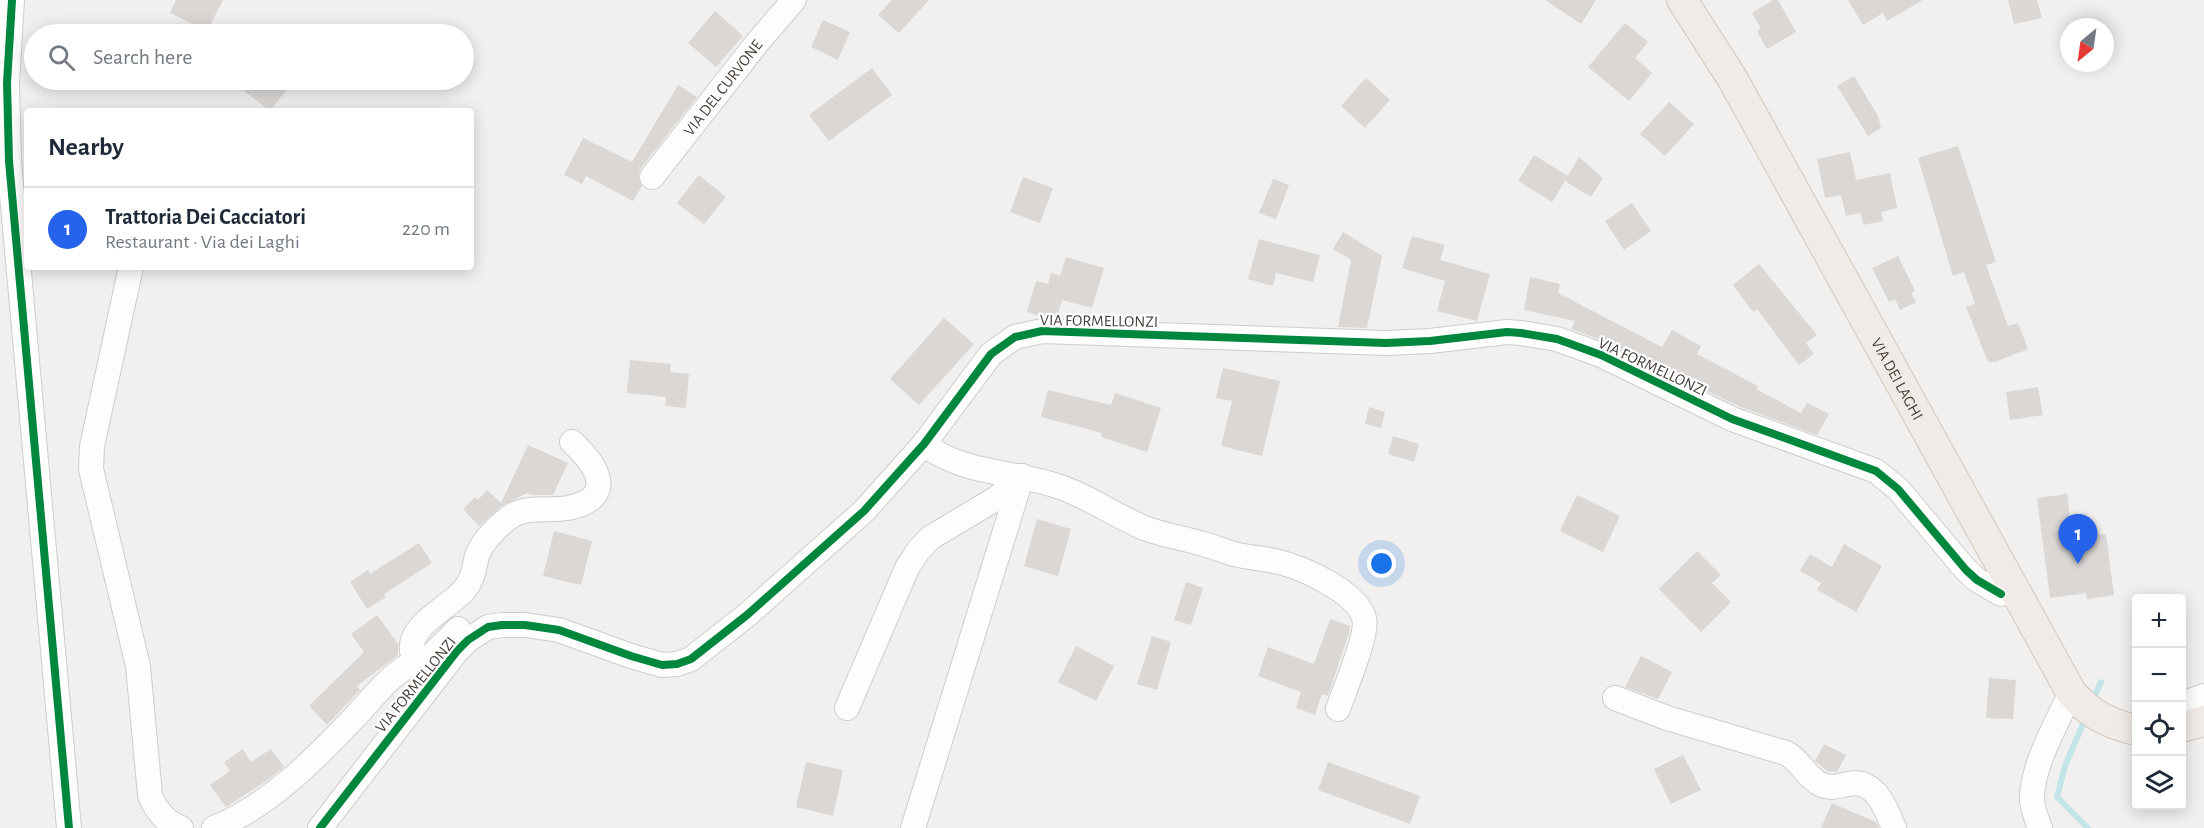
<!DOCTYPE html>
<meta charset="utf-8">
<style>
:root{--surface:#fff;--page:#f2f2f3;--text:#1f2937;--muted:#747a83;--line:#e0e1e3;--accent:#2563eb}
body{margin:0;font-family:"Alegreya Sans",sans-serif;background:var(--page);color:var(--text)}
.controls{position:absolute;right:18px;bottom:18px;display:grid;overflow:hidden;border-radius:6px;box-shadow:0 3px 15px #0003}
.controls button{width:54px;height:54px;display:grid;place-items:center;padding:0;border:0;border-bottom:2px solid var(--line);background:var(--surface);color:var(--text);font:30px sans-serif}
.compass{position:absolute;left:2060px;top:18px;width:54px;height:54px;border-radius:50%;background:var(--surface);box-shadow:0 3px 15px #0003;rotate:209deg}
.you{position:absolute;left:1382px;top:564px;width:21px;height:21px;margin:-15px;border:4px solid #fff;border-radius:50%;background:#1a73e8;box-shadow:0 0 0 9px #1a73e833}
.badge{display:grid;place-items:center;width:39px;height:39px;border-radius:50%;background:var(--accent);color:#fff;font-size:20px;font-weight:700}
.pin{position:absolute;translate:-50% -50px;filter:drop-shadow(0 2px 3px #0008)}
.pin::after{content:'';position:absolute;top:32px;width:21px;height:18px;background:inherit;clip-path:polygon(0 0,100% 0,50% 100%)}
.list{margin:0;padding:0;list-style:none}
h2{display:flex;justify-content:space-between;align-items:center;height:78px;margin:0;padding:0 24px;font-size:26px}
h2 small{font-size:20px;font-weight:400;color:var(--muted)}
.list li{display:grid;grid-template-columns:39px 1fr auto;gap:18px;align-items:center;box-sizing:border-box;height:84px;padding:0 24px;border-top:2px solid var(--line)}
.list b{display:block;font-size:22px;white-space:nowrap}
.list p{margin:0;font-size:20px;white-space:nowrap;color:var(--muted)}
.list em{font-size:20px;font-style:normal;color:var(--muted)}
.icon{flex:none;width:33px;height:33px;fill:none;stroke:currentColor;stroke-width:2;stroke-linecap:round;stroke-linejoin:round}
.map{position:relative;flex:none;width:2204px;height:828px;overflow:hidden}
.search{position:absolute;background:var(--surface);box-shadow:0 3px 15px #0003;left:24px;top:24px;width:450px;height:66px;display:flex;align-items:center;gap:15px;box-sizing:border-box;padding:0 21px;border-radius:33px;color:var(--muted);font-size:22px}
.panel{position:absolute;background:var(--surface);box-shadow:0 3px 15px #0003;left:24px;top:108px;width:450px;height:162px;border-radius:6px}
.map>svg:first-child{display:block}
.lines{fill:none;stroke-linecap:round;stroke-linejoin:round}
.stream{stroke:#c3e5ea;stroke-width:6}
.building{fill:#dad7d5}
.minor-casing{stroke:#cfccca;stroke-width:26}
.major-casing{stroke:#d2c7be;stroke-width:32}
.minor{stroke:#fdfdfc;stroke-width:24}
.major{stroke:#f0ebe6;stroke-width:30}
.cycleway-casing{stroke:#fff;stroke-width:11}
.cycleway{stroke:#00873e;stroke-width:8}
.labels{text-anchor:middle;stroke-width:4.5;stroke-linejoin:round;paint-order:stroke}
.street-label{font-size:16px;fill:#473f3a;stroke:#fff}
</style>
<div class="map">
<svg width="2204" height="828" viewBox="0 0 2204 828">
<rect width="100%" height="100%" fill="#f2f0ee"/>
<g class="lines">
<g class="stream">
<polyline points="2092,702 2101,682"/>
<polyline points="2086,717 2065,766 2057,797 2088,828"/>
</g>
</g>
<g class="building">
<polygon points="176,0 223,0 207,31 170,13"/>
<polygon points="892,0 929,0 899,33 878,15"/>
<polygon points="1545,0 1596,0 1581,24"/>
<polygon points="1773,0 1778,0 1796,32 1767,49 1757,31 1761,29 1752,13"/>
<polygon points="1848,0 1923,0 1887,21 1883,13 1863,25"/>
<polygon points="2008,0 2037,0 2042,18 2014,24"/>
<polygon points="715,11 743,36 716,67 688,43"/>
<polygon points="823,20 850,32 838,60 811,47"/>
<polygon points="1625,23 1648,42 1635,58 1652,73 1629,101 1588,67"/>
<polygon points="872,68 892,95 829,141 809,115"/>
<polygon points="1854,76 1878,116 1881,128 1868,136 1837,86"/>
<polygon points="1366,78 1390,100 1365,128 1341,106"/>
<polygon points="230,80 279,80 289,87 270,111"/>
<polygon points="678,85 697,97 641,168 638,176 642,186 633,201 586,176 582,184 564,175 583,138 632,162"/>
<polygon points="1669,102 1694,124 1665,156 1640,134"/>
<polygon points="1958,146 1996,262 1986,265 2008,326 2018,323 2028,349 1995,362 1988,362 1966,307 1975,304 1964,272 1953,276 1918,158"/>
<polygon points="1850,152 1856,180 1890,173 1897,208 1881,212 1883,221 1863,225 1861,213 1846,216 1841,195 1825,198 1817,159"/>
<polygon points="1534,155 1568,176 1552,202 1518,181"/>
<polygon points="1579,157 1603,178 1591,197 1565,181"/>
<polygon points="699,175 726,197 704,224 677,203"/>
<polygon points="1023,177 1053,188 1040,223 1010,212"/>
<polygon points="1273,179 1289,185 1276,219 1259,213"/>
<polygon points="1632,203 1651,231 1624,250 1605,221"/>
<polygon points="1343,232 1382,256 1367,328 1338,327 1351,260 1333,249"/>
<polygon points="1412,236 1445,245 1440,260 1490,274 1477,321 1437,311 1445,281 1402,268"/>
<polygon points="1259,239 1320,255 1313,282 1276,273 1273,286 1248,279"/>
<polygon points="1898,256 1915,291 1911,293 1916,302 1900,310 1895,299 1889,302 1872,268"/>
<polygon points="1066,257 1104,268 1092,308 1062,300 1057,317 1043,317 1027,312 1036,281 1048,284 1051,273 1060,276"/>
<polygon points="1759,264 1817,335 1806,343 1814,354 1799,365 1757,309 1753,312 1733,285"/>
<polygon points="1530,277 1560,284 1558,293 1662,347 1672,330 1701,346 1697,354 1758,386 1756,389 1801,413 1807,403 1829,414 1817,435 1738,406 1607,342 1571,329 1575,321 1524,310"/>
<polygon points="944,318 974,344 919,405 890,379"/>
<polygon points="630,360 671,364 670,372 689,374 686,408 665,406 666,397 627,393"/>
<polygon points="1223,368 1280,381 1262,456 1221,446 1232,401 1216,398"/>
<polygon points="2038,387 2043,415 2010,420 2006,392"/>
<polygon points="1048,390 1111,405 1115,393 1161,408 1147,452 1101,437 1102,433 1041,417"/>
<polygon points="1369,407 1385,412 1381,428 1365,424"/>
<polygon points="1393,436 1419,444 1414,462 1388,454"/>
<polygon points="528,445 568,463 553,495 531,495 527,493 500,507 479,526 463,509 475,497 478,500 487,490 501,503"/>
<polygon points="2067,494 2071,525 2087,523 2089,536 2106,534 2114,595 2087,599 2086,593 2050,598 2037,498"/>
<polygon points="1577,495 1620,516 1603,552 1560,531"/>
<polygon points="1037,519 1071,529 1058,576 1024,566"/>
<polygon points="554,531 592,541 581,585 543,576"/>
<polygon points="419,543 432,563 384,594 386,597 367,609 350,582 368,570 370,574"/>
<polygon points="1844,544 1882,566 1856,612 1817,590 1821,583 1800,571 1810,554 1832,567"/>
<polygon points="1697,551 1721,575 1712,583 1731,602 1701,632 1659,589"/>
<polygon points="1186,582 1203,588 1191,625 1174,620"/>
<polygon points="377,615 398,644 398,655 357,686 360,690 327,725 309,706 364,652 351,634"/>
<polygon points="1330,619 1350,626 1349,633 1328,696 1322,694 1315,715 1296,708 1301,692 1258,676 1268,647 1314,664"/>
<polygon points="1152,636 1171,642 1157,690 1137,684"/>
<polygon points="1076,646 1114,666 1096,701 1058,682"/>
<polygon points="1641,656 1672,672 1658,699 1625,687"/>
<polygon points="1989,678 2016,680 2013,719 1986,718"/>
<polygon points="1824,744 1846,755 1837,772 1827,771 1815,761"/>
<polygon points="243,749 251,762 271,749 284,767 262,784 226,807 210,785 230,771 224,762"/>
<polygon points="1683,755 1701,790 1671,804 1654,769"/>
<polygon points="806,762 843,770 833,816 796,807"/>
<polygon points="1328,762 1420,796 1410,824 1318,790"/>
<polygon points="1832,803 1876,822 1879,828 1821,828"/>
</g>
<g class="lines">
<g class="minor-casing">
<g id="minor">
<polyline points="12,0 7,83 9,161 69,828"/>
<path id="s1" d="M 652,177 L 757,43 L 794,0"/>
<path d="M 131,267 L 92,446 L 91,469 L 138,666 L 150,795 C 156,811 165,822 181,828"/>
<path d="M 924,444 C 961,474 1013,471 1057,486 C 1089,496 1116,517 1147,529 C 1164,535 1182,538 1200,543 C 1212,546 1223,551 1234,554 C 1249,558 1264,558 1279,562 C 1303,568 1357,592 1364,618 C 1369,633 1344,691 1338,709"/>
<path d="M 458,629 L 431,656 L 420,659 L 412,651 C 408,625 450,607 464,590 C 473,580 474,568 477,556 C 482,541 500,523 513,515 C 530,506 550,511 568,508 C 618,498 597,465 572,442"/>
<path d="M 1615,698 L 1667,718 L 1786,753 C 1800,760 1806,777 1820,784 C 1830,789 1838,786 1848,784 C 1875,778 1886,808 1894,828"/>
<polyline points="2182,704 2204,696"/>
<polyline points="847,708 907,568 918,551 930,538 997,498 1022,476"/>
<path d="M 214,828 C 267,807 313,761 352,720 C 373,698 391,672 420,659"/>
<polyline points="320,828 457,651 468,640 488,627 502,625 525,625 559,630 631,656 662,665 677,664 691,659 747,615 864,511 924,444 991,354 1015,337 1042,331 1386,343 1430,341 1507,332 1521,333 1557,339 1601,355 1732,419 1876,471 1898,489 1966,570 1977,580 2001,594"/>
<polyline points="913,828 1022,476"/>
<path d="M 2040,828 C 2037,819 2033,811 2032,801 C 2031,767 2057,723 2071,692"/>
</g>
</g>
<g class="major-casing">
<g id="major">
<path id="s2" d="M 1682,0 L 1732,78 L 2071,692 C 2089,714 2109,724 2136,730"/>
<polyline points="2182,727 2204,721"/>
</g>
</g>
<use href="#minor" class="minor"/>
<use href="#major" class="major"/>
<g class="cycleway-casing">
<g id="cycleway">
<polyline points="12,0 7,83 9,161 69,828"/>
<polyline points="320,828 457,651 468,640 488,627 502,625 525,625 559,630 631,656 662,665 677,664 691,659 747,615 864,511 924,444 991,354 1015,337 1042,331 1386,343 1430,341 1507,332 1521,333 1557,339 1601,355 1732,419 1876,471 1898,489 1966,570 1977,580 2001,594"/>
</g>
</g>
<use href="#cycleway" class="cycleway"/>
</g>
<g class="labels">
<g class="street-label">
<text dy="6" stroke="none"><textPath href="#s1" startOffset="114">VIA DEL CURVONE</textPath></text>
<text transform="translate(1099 320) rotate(1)" y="6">VIA FORMELLONZI</text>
<text transform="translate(1653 366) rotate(25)" y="6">VIA FORMELLONZI</text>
<text dy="6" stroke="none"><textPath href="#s2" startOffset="436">VIA DEI LAGHI</textPath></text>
<text transform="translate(415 684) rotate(-51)" y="6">VIA FORMELLONZI</text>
</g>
</g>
</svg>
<div class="controls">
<button>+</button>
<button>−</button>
<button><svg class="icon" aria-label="locate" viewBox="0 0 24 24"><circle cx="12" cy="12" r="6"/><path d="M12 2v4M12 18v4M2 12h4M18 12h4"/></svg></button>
<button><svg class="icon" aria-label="layers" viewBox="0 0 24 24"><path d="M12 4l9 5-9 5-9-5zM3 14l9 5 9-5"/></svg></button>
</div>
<svg class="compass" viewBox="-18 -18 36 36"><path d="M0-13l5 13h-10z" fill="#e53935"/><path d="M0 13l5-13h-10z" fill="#747a83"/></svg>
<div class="you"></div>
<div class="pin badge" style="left:2078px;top:564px">1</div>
<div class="search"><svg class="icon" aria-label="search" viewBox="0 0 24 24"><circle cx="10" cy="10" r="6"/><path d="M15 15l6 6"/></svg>Search here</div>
<section class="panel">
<h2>Nearby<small></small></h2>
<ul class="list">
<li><span class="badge">1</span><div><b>Trattoria Dei Cacciatori</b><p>Restaurant · Via dei Laghi</p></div><em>220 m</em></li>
</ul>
</section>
</div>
